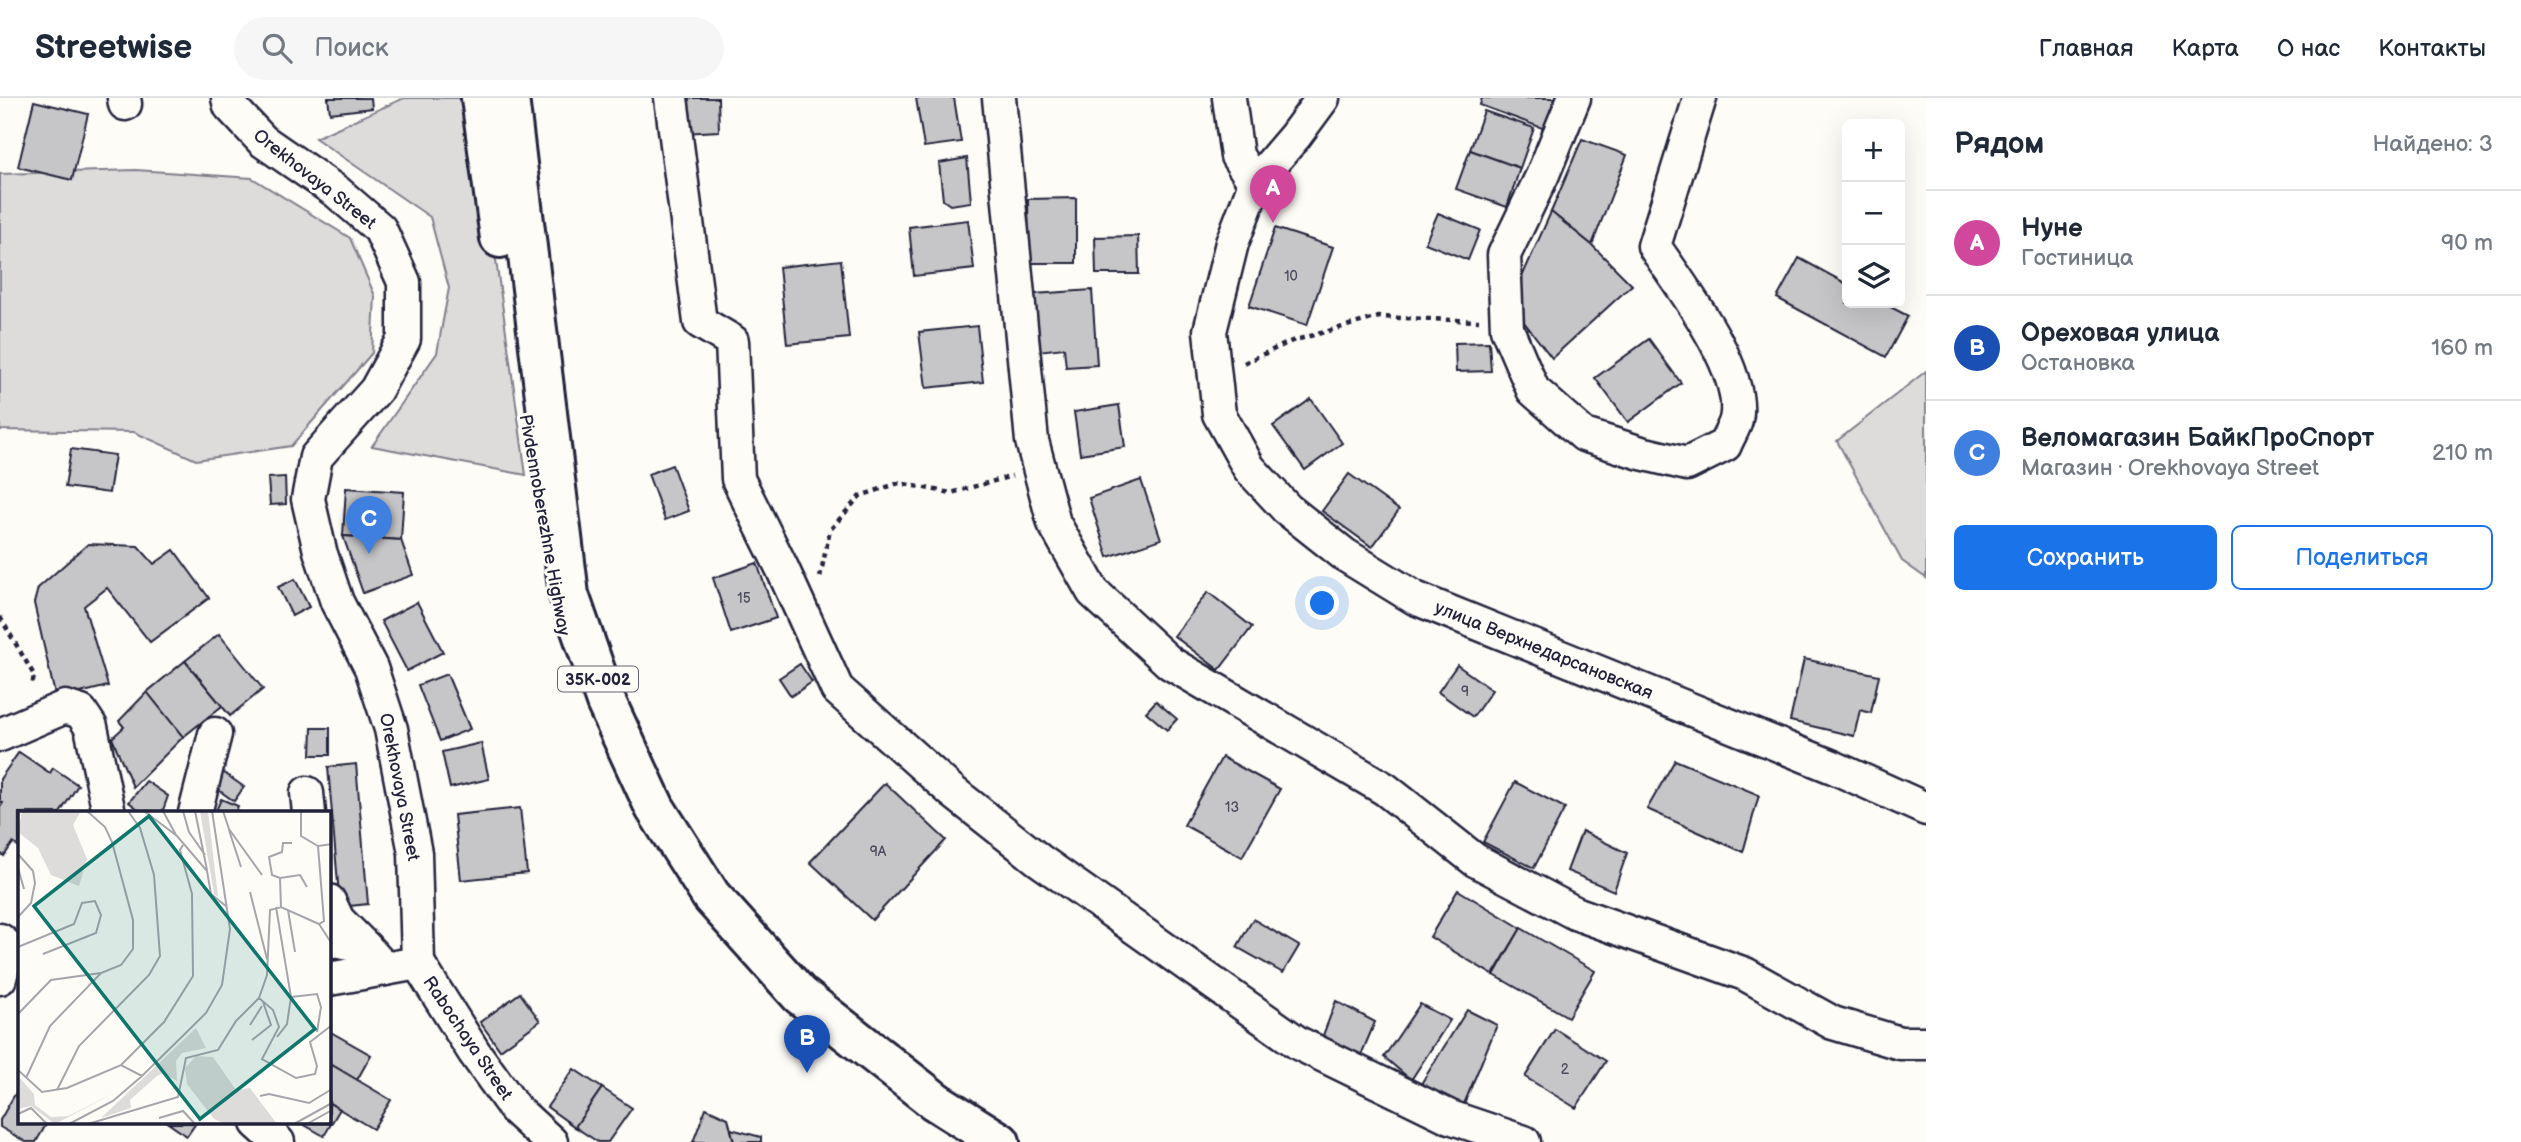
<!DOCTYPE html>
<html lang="ru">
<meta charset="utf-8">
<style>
:root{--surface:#fff;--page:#f6f6f7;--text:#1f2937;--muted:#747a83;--line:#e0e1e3;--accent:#1a73e8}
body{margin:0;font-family:"Balsamiq Sans",sans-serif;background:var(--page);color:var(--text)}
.controls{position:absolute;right:21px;top:21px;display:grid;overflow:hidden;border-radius:10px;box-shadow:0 7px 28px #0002}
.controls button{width:63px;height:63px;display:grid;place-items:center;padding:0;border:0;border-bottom:2px solid var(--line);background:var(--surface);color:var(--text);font:35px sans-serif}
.you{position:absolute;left:1323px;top:506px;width:24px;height:24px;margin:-18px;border:5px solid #fff;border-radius:50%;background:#1a73e8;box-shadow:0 0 0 10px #1a73e833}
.badge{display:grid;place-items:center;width:46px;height:46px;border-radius:50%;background:var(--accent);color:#fff;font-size:23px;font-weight:700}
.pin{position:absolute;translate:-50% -58px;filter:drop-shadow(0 2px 4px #0008)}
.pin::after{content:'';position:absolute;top:37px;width:24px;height:21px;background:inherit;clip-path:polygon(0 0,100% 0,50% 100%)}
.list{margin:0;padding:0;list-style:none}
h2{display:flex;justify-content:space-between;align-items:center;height:91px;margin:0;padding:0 28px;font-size:30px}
h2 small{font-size:23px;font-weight:400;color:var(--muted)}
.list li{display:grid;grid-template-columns:46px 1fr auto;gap:21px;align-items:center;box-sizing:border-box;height:105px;padding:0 28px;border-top:2px solid var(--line)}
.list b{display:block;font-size:26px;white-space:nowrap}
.list p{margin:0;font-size:23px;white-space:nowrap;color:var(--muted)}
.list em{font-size:23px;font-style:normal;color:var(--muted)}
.actions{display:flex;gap:14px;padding:21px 28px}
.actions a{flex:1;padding:16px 0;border:2px solid var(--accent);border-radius:10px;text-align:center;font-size:24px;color:var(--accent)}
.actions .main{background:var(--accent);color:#fff}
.icon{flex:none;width:38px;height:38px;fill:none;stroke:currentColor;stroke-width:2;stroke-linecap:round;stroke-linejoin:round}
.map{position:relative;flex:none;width:1926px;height:1044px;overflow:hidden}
header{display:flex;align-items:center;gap:42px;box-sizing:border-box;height:98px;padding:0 35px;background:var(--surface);border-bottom:2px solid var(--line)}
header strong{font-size:33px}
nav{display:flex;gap:38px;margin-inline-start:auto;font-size:24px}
.search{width:490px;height:63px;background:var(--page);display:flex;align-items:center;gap:18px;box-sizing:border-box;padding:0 24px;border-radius:38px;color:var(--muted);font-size:26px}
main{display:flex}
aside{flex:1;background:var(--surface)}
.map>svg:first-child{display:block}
.green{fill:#dddcdb;stroke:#807f8b;stroke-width:2}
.building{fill:#c6c6c8;stroke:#22223b;stroke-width:2}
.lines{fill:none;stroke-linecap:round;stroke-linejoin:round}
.minor-casing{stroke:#22223b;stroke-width:37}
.highway-casing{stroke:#22223b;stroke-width:44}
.path{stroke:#22223b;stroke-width:4.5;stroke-dasharray:5 5;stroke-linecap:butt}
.minor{stroke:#fdfcf7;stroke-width:32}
.highway{stroke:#fdfcf7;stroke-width:38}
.labels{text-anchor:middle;stroke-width:6;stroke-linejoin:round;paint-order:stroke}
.number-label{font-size:14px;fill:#4b4b5e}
.shield{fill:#fdfcf7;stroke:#646373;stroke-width:2}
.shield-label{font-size:16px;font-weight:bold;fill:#22223b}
.street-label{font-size:18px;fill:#22223b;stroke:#fdfcf7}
.inset-road{fill:none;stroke:#a5a5ac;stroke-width:2}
.view{fill:#0f766e;fill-opacity:0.15;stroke:#0f766e;stroke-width:3.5}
.inset-edge{fill:none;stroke:#22223b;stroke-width:3.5}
</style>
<header>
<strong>Streetwise</strong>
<div class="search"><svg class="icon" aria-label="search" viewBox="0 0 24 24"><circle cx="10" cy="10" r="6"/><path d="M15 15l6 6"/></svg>Поиск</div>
<nav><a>Главная</a><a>Карта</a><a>О нас</a><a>Контакты</a></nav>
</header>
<main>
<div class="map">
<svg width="1926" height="1044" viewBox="0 0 1926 1044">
<rect width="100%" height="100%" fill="#fdfcf7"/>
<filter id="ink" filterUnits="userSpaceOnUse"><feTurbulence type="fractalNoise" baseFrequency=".0143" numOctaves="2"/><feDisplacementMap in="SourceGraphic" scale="14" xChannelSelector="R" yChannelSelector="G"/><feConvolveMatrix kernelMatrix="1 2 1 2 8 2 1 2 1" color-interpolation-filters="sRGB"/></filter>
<g filter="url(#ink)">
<g class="green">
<polygon points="404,0 476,0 489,112 526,377 372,348 437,255 449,190 430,119 315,40"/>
<polygon points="136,72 252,80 350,140 375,198 372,255 291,348 196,362 134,334 0,332 0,76"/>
<polygon points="1926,273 1926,480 1902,463 1837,343"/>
</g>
<g class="building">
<polygon points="328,0 371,0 372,10 330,15"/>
<polygon points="681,0 718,0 719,33 683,35"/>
<polygon points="916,0 954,0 961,44 924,49"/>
<polygon points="1482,0 1556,0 1545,31 1480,7"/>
<polygon points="34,3 88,16 72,82 18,69"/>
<polygon points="1484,13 1534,30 1520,70 1470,52"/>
<polygon points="1582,41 1627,57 1592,147 1551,114"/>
<polygon points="1470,52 1520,70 1507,109 1456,91"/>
<polygon points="967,60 971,104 950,107 943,102 939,65"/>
<polygon points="1076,100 1076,165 1029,165 1028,101"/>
<polygon points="1551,114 1592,147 1632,187 1552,260 1513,210 1517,190"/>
<polygon points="1438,115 1480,132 1468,162 1425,145"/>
<polygon points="968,122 974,171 914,178 909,129"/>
<polygon points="1275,130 1333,149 1307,227 1249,208"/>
<polygon points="1138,138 1139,176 1096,176 1095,139"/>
<polygon points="1799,160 1847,186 1847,205 1883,205 1908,218 1886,259 1777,200"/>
<polygon points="841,162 849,240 787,246 779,169"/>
<polygon points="1092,192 1097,267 1066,269 1064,250 1038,253 1034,196"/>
<polygon points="977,228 983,284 926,290 919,234"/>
<polygon points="1649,241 1681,285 1628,324 1595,280"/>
<polygon points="1489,244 1491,273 1456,274 1455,245"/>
<polygon points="1311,301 1342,345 1305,372 1273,328"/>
<polygon points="1119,307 1125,349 1080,356 1074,314"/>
<polygon points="71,351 115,357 109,395 65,389"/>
<polygon points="672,367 689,413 665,422 648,376"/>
<polygon points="1349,376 1399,412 1372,449 1322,413"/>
<polygon points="285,379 286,406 270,407 268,380"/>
<polygon points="1141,382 1161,441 1108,459 1089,400"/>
<polygon points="346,390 404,394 401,442 343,438"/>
<polygon points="343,438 401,442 413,477 363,495"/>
<polygon points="88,446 138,448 154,466 174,452 209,500 150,544 107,490 84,508 108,588 56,601 34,505 38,490"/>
<polygon points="757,465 776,520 731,535 713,480"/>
<polygon points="295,481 309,509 292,518 278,489"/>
<polygon points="1208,494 1252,529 1219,572 1174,538"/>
<polygon points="417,504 443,554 407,573 381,523"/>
<polygon points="219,536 263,591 230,618 185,563"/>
<polygon points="1804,561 1879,577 1871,615 1860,612 1854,638 1790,623"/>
<polygon points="185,563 222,608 183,639 147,594"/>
<polygon points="800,566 812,584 791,598 779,580"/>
<polygon points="1457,567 1492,592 1473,619 1438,594"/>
<polygon points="447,576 470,631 440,643 418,587"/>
<polygon points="147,594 183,639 133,689 112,640 124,629 119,623"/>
<polygon points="1156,603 1177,621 1167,632 1146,614"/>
<polygon points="312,630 330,630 330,657 311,657"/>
<polygon points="481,645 489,681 450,690 442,654"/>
<polygon points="19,654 50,675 53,670 78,687 60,715 19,715 19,749 13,745 4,758 0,755 0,709 3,705 0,703 0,681"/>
<polygon points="1222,659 1280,691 1242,759 1184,727"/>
<polygon points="1675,662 1759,697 1743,754 1647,711"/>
<polygon points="356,666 368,806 340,809 328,669"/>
<polygon points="220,672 244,689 234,703 210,686"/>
<polygon points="146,683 168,698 162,715 143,715 129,704"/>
<polygon points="1515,684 1565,710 1534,770 1483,744"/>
<polygon points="885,685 946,742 872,822 810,764"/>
<polygon points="221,701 238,708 235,715 215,715"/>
<polygon points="520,710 527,775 461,782 454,717"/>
<polygon points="1582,733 1627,755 1614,793 1567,773"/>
<polygon points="1458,792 1521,830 1493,877 1430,839"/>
<polygon points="1253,821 1299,848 1283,875 1237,849"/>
<polygon points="1521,830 1595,873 1568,919 1494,877"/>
<polygon points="520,895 540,923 500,952 480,924"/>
<polygon points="1336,903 1375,924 1359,962 1322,940"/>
<polygon points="1420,906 1450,922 1411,982 1384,959"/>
<polygon points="1467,912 1497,927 1462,1011 1419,989"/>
<polygon points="1555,931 1606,963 1576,1010 1525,979"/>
<polygon points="329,933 371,957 357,982 332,967 329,973"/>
<polygon points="332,967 391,1002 373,1031 329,1005 329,973"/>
<polygon points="574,971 602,990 575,1029 547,1009"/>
<polygon points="602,990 632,1010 608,1044 598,1044 575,1029"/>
<polygon points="15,996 19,998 19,1025 47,1025 36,1044 26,1044 0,1029 0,1022"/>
<polygon points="329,1005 340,1011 324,1038 301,1025 329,1025"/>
<polygon points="706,1010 728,1020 734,1044 693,1044"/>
<polygon points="168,1025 196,1025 187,1038"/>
<polygon points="731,1031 761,1039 761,1044 734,1044"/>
</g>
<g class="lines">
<g class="minor-casing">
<g id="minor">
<polyline points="124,0 125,6"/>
<polyline points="228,0 230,8 263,43 337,94 380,131 404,184 404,241 376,292 316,359 308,401 320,453 337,504 371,570 391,631 415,755 418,865"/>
<polyline points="671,0 700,224 732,243 738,381 782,470 837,591 953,694 1039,762 1298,945 1450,1019 1524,1044"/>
<polyline points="999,0 1032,343 1054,425 1093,494 1170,565 1385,691 1475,762 1575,815 1745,876 1833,925 1900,945 1926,945"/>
<polyline points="1229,0 1237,58 1255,85 1232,145 1210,233 1219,316 1249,370 1287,411 1345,457 1415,500 1833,669 1926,711"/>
<path d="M 1574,0 L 1543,76 L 1504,157 L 1507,231 L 1533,292 L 1584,337 L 1641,355 L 1687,366 L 1725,347 C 1728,339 1734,330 1736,322 C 1747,273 1681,188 1654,148 L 1700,0"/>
<polyline points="1255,85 1295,38 1323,0"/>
<polyline points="0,637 65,609 81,614 91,629 109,715"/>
<polyline points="307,695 309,715"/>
<polyline points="195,715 215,636"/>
<polyline points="329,803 338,822 365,849"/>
<polyline points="0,842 8,849 0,880"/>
<polyline points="329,842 365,849 385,871"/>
<polyline points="418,865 474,954 515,1011 551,1044"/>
<polyline points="329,881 418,865"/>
<polyline points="257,1025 278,1044"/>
</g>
</g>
<g class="highway-casing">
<g id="highway">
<polyline points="481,0 500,140"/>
<polyline points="509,0 569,497 606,604 655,710 711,798 800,897 935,1003 1000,1044"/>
</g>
</g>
<g class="path">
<polyline points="1244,265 1292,243 1379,219 1479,223"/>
<polyline points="820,479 830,432 860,398 899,385 951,395 1012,378"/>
<polyline points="0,519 34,577 32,589"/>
</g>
<use href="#minor" class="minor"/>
<use href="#highway" class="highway"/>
</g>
</g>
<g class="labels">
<g class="number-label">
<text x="1291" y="183">10</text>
<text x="744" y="505">15</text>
<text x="1465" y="598">9</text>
<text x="1232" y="714">13</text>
<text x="878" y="758">9А</text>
<text x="1565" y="976">2</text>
</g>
<rect class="shield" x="558" y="568.5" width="80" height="25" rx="5"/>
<g class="shield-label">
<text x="598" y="587">35К-002</text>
</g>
<g class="street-label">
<text transform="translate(315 81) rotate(38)" y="6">Orekhovaya Street</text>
<text transform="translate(545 427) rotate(80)" y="6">Pivdennoberezhne Highway</text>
<text transform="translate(1544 552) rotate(22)" y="6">улица Верхнедарсановская</text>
<text transform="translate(400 689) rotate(79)" y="6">Orekhovaya Street</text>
<text transform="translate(468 940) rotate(56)" y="6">Rabochaya Street</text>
</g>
</g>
<g transform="translate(18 713)">
<rect width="313" height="313" fill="#fdfcf7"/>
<path d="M 4,0 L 63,0 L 55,14 L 69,48 L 61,75 L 33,64 L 20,37 L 0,21 ZM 182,0 L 190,0 L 200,86 L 196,83 ZM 178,217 L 188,237 L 164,242 L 158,250 L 159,270 L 145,262 L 139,265 L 112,289 L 113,297 L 83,307 ZM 178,245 L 195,246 L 218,279 L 232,277 L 259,313 L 208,313 L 196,308 L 169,273 L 167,257 ZM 0,265 L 16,283 L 17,294 L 33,306 L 50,305 L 96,282 L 37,313 L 13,295 L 0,298 Z" fill="#dddcdb"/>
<path class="inset-road" d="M 126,0 L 159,25 L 189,60 L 193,83 L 209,96M 145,0 L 158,24M 165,0 L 171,21 L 187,44M 177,0 L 189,59M 205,0 L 211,18 L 244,64M 283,0 L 283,25 L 300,35M 211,19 L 223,56M 0,43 L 15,60 L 17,72 L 13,92 L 0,106M 0,57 L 6,78M 262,67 L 282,64 L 289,76M 232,81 L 249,148M 258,96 L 273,186 L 269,213 L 259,226M 263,96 L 262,67 L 254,64 L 251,46 L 264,41 L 265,32 L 274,32M 270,99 L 277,141M 301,113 L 314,133M 0,136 L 56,113 L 64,92 L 77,90 L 83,104 L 78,122 L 25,143M 273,186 L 299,183 L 303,196 L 299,221M 241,187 L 249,164 L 252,99 L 263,96 L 301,113 L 306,110 L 300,35 L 314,33M 241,187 L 255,199 L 261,216 L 244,248 L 278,267 L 297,263 L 299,255 L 292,231 L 314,214M 0,203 L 33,169 L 83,162M 232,214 L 244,195M 234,229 L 253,214 L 245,191M 103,254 L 146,211 L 175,165 L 174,83 L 162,39 L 165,34M 0,259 L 24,281 L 49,277 L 103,254 L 124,265M 8,267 L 32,215 L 83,162 L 103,154 L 115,138 L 115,109 L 94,31 L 87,16 L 69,0M 39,279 L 61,235 L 131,164 L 142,145 L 136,64 L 122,17 L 110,0M 242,285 L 251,283 L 291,292 L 314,278M 0,303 L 13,297 L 29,313M 141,307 L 165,300 L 177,313M 51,313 L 95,290 L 124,265 L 188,202 L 204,174 L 212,118 L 194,0M 70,313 L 160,286 L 168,247 L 200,239 L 218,210 L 241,187M 276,313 L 314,292M 289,313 L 314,299"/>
<path class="view" d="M 131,5 L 297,218 L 182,308 L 16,95 Z"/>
<rect width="313" height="313" class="inset-edge"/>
</g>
</svg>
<div class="controls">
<button>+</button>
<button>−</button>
<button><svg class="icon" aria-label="layers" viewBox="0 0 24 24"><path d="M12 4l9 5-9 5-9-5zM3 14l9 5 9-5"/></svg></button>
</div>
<div class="you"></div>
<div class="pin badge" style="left:1273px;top:125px;background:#d1479c">A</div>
<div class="pin badge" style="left:807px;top:975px;background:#1a4fb4">B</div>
<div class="pin badge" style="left:369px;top:456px;background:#3f7fe0">C</div>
</div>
<aside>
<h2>Рядом<small>Найдено: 3</small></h2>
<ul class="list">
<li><span class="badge" style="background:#d1479c">A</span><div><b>Нуне</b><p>Гостиница</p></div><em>90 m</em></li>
<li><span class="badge" style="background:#1a4fb4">B</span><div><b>Ореховая улица</b><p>Остановка</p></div><em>160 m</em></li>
<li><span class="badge" style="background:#3f7fe0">C</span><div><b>Веломагазин БайкПроСпорт</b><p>Магазин · Orekhovaya Street</p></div><em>210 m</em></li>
</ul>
<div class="actions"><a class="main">Сохранить</a><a>Поделиться</a></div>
</aside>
</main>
